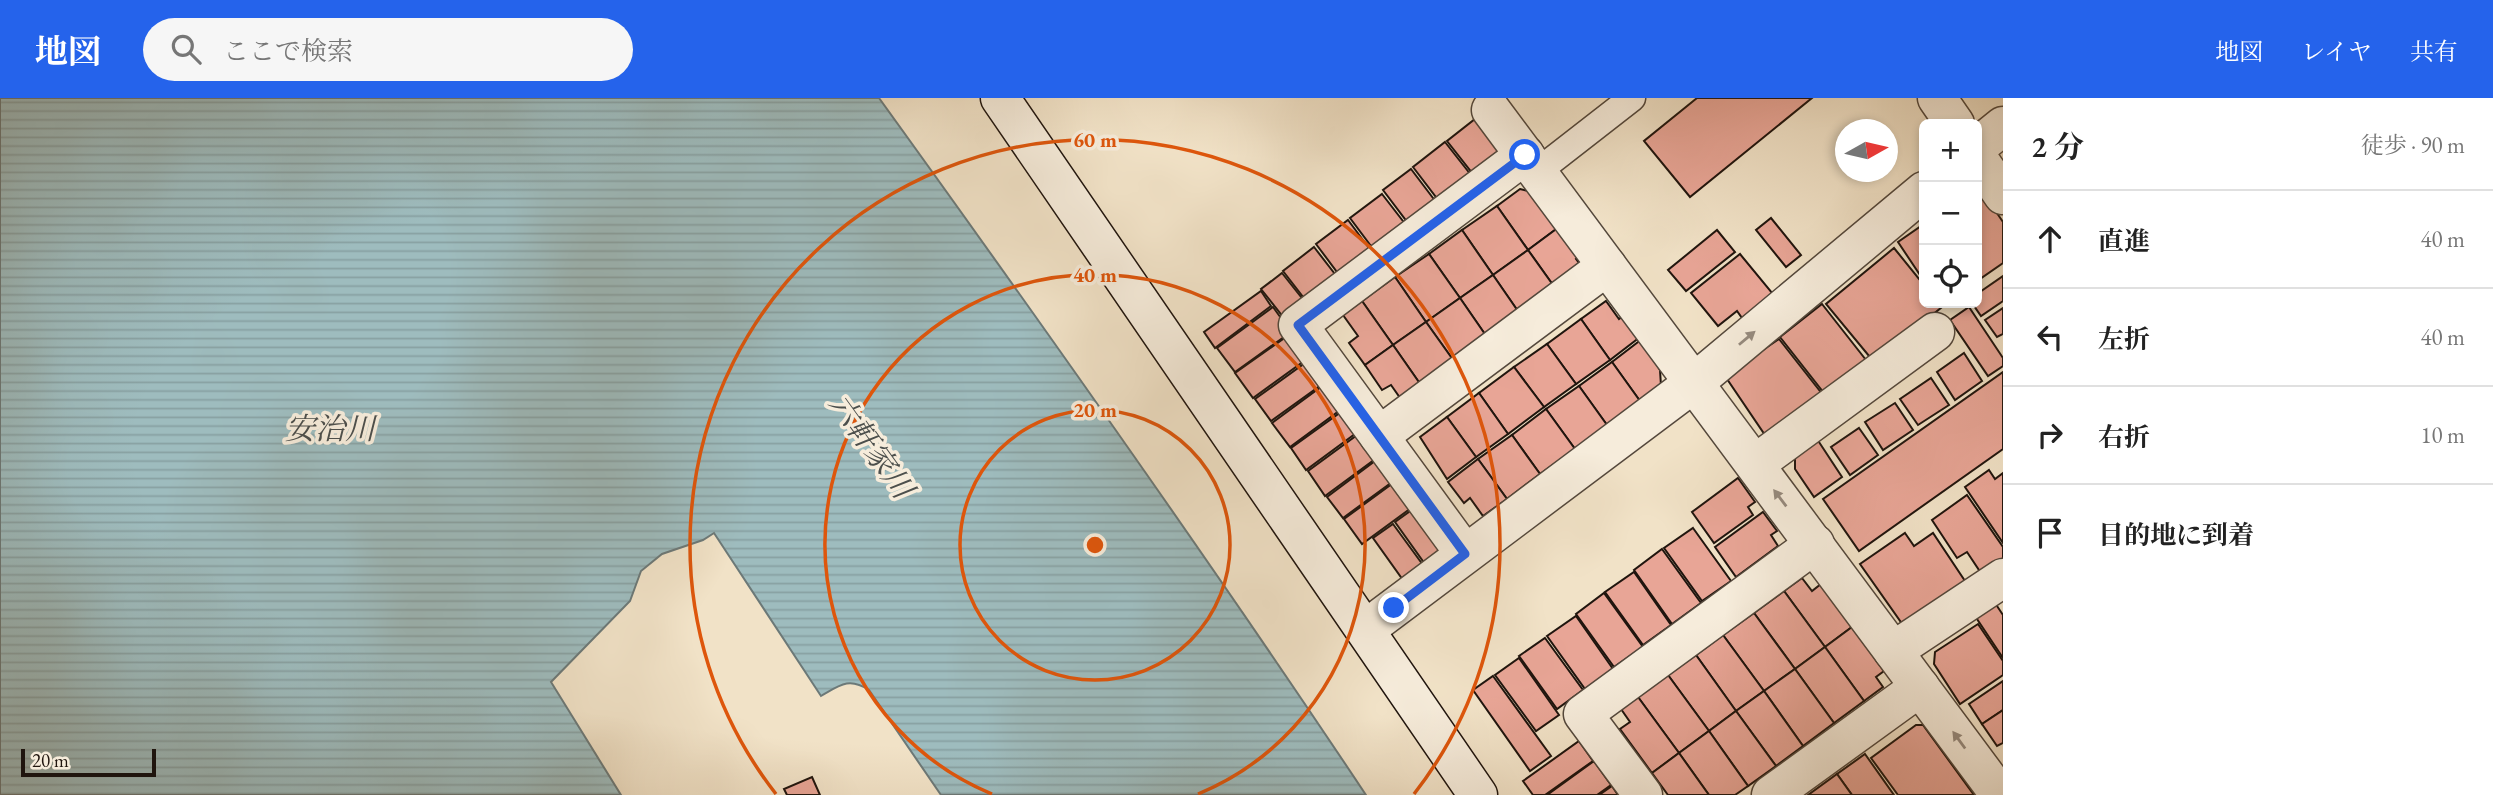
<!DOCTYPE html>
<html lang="ja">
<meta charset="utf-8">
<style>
:root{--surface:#fff;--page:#f6f6f6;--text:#222;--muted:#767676;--line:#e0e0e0;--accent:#2563eb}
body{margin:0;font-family:"EB Garamond","Noto Serif JP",serif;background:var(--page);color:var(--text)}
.controls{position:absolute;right:21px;top:21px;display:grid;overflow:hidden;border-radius:10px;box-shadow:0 4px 10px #0003}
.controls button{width:63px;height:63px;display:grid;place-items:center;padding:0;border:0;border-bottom:2px solid var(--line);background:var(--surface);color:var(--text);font:35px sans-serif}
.compass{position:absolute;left:1835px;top:21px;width:63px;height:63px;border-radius:50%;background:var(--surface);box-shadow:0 4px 10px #0003;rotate:82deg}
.scale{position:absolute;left:21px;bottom:18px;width:135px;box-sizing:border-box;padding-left:7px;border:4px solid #20150e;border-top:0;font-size:19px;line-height:24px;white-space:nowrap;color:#20150e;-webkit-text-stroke:5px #f6ecdb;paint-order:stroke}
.stop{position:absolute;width:21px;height:21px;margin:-16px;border:5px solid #2563eb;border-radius:50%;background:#fff}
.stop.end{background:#2563eb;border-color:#fff;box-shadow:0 2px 7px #0008}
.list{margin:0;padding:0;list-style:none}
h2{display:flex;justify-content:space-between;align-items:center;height:91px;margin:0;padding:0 28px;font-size:30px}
h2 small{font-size:23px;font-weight:400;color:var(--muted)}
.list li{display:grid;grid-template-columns:46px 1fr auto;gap:21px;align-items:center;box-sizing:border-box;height:98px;padding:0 28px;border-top:2px solid var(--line)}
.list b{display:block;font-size:26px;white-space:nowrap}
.list em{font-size:23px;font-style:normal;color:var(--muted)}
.icon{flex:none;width:38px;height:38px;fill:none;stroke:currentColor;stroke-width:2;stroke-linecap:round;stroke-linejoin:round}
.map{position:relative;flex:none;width:2003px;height:697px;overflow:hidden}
header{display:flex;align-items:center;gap:42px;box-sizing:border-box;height:98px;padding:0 35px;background:var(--accent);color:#fff}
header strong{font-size:33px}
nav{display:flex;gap:38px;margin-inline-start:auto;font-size:24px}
.search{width:490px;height:63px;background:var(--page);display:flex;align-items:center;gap:18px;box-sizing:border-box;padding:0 24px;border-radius:38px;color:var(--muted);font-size:26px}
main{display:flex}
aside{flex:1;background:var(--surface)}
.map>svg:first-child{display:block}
.water{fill:url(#water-rules);stroke:#6c7978;stroke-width:2}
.building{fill:#e8a596;stroke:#20150e;stroke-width:2}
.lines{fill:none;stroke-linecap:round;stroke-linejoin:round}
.lane-casing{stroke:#54483c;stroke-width:29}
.street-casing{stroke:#54483c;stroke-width:41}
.secondary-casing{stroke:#20150e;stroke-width:41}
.lane{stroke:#f6ecdb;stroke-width:26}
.street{stroke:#f6ecdb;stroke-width:38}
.secondary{stroke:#f6ecdb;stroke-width:38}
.oneway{fill:#968b7f}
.route{stroke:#2563eb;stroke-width:9}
.ring{fill:none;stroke:#de560c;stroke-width:3.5}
.labels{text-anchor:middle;stroke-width:7;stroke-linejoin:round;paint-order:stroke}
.water-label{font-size:30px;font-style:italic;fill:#4c4f4c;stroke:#f6ecdb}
.centre{fill:#de560c;stroke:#f6ecdb;stroke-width:3.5}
.ring-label{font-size:21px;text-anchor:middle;font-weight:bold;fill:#de560c;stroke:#f6ecdb;stroke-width:7;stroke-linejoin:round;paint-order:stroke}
</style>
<header>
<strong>地図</strong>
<div class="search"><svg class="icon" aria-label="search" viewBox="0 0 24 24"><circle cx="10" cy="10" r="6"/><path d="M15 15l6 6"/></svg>ここで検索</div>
<nav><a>地図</a><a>レイヤ</a><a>共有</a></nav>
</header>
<main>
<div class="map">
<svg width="2003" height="697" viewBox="0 0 2003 697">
<defs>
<pattern id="water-rules" width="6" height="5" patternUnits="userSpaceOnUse" patternTransform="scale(1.75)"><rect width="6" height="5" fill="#9ebcbe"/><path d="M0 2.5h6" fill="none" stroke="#88a1a2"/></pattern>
</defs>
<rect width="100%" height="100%" fill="#f1e2c7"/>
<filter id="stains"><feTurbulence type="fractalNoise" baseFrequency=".00286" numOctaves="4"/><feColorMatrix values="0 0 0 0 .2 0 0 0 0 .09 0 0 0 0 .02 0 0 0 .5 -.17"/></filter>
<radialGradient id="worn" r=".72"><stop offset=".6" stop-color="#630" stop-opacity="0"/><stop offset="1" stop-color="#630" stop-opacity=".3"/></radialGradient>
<path class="water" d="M 0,0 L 879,0 C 1045,230 1209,461 1366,697 L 941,697 L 869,592 C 849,579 840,587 821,598 L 714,435 L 703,442 L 662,456 L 641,473 L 630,503 L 551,584 L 621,697 L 0,697 Z"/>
<g class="building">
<polygon points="1697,0 1812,0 1690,99 1644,43"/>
<polygon points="1475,21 1501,55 1473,76 1447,43"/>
<polygon points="1445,44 1471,77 1439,103 1413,69"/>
<polygon points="1411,71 1436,104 1408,125 1383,92"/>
<polygon points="1520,91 1528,93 1559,129 1528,152 1497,108"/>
<polygon points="1382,96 1406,127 1374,152 1350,120"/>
<polygon points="1986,99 2003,124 2003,165 1977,183 1977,105"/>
<polygon points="1497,108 1528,152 1493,177 1462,132"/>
<polygon points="1771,120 1801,157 1786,169 1756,132"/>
<polygon points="1348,122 1372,154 1340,178 1316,146"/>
<polygon points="1924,126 1924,183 1898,144"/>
<polygon points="1559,129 1580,158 1576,161 1582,169 1558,194 1528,152"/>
<polygon points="1462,132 1493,177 1460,200 1429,156"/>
<polygon points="1717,132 1735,154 1686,193 1668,172"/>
<polygon points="1314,149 1338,180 1307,204 1283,173"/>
<polygon points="1894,150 1924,187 1924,205 1939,205 1942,209 1874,264 1826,206"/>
<polygon points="1528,152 1558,194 1522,219 1493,177"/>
<polygon points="1429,156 1460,200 1426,224 1395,179"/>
<polygon points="1740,156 1773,196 1742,220 1737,213 1718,228 1691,195"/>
<polygon points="1282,175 1305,204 1284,220 1261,191"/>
<polygon points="1493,177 1522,219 1489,242 1460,200"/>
<polygon points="2003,178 2003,203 1981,218 1972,205 1977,205 1977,196"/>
<polygon points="1395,179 1426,224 1393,247 1362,203"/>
<polygon points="1261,193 1271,208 1215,250 1204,234"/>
<polygon points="1460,200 1489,242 1456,266 1426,224"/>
<polygon points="1362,203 1393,247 1365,267 1349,245 1358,238 1343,217"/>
<polygon points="1606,203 1619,221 1624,217 1640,239 1610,262 1581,221"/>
<polygon points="1822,206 1866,262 1824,295 1780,239"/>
<polygon points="1273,209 1291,234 1235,274 1217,250"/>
<polygon points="1969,209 2003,260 2003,268 1988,278 1950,222"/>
<polygon points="2003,210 2003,236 1997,239 1985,222"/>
<polygon points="1581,221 1610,262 1576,286 1547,246"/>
<polygon points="1426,224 1456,266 1423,290 1393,247"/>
<polygon points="1293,234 1311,258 1253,300 1235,275"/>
<polygon points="1642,241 1660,272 1661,288 1640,303 1612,264"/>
<polygon points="1779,241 1823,297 1765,337 1725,278"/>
<polygon points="1547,246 1576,286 1544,309 1514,269"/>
<polygon points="1393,247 1423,290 1403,304 1391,287 1382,292 1365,267"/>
<polygon points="1964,255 1982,283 1955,302 1937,274"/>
<polygon points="1312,260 1328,282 1271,323 1255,301"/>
<polygon points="1612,264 1640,303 1607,327 1579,288"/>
<polygon points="1514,269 1544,309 1508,336 1479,295"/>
<polygon points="2003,274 2003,351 1859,453 1823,401"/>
<polygon points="1931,280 1949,307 1918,327 1900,301"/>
<polygon points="1329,283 1347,307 1290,349 1272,325"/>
<polygon points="1579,288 1607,327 1575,351 1546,311"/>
<polygon points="1479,295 1508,336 1476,359 1447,319"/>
<polygon points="1895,305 1913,332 1883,352 1865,324"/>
<polygon points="1348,309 1363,330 1306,372 1291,350"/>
<polygon points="1546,311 1575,351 1540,376 1512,337"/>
<polygon points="1447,319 1476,359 1447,381 1420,339"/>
<polygon points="1859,330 1878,357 1850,377 1831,349"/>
<polygon points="1364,332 1382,356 1325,398 1308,373"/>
<polygon points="1512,337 1540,376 1507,401 1478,361"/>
<polygon points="1817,341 1842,379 1814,399 1795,371 1795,356"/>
<polygon points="1383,357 1399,379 1343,420 1327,399"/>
<polygon points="1478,361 1507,401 1483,418 1470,400 1464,405 1448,384"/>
<polygon points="1989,372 1995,381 2003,375 2003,445 1965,389"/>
<polygon points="1400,380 1418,405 1362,446 1344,421"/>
<polygon points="1738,380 1755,404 1748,409 1753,417 1714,445 1692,414"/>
<polygon points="1967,397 2003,449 2003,460 1981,475 1967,454 1957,460 1932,422"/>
<polygon points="1420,406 1450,448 1425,466 1395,424"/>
<polygon points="1763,414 1777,433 1771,437 1778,448 1736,479 1715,449"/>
<polygon points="1393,426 1423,467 1403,482 1373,440"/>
<polygon points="1693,430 1731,483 1702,503 1664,450"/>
<polygon points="1905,435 1914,448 1933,435 1965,483 1903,527 1860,466"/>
<polygon points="1662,451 1701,505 1672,526 1634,472"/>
<polygon points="1634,474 1671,527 1643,547 1605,494"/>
<polygon points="1802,480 1812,493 1821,486 1852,529 1825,549 1784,493"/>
<polygon points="1784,493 1825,549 1795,571 1754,515"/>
<polygon points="1604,495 1643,549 1614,569 1576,516"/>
<polygon points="1995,505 2003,517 2003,560 1975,518"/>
<polygon points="1754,515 1795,571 1764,593 1723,537"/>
<polygon points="1576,518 1613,571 1585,591 1547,538"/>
<polygon points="1978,526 2003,563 2003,577 1960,606 1934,566 1935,554"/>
<polygon points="1852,529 1884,573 1876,579 1883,589 1864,603 1825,549"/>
<polygon points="1723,537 1764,593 1736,613 1696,557"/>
<polygon points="1545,540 1583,592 1557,611 1519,558"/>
<polygon points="1825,549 1864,603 1834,625 1795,571"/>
<polygon points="1696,557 1736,613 1709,633 1668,577"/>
<polygon points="1519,560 1559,617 1536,633 1495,577"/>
<polygon points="1795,571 1834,625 1803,648 1764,593"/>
<polygon points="1668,577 1709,633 1679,655 1638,599"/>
<polygon points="1493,578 1551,658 1530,673 1473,592"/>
<polygon points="2003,583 2003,612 1982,626 1969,606"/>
<polygon points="1764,593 1803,648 1776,668 1736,613"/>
<polygon points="1638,599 1679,655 1652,675 1620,631 1630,624 1621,611"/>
<polygon points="2003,612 2003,645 1997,648 1982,626"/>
<polygon points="1736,613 1776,668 1748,688 1709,633"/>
<polygon points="1916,627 1923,627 1974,697 1898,697 1871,660"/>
<polygon points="1709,633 1748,688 1735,697 1709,697 1679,655"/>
<polygon points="1579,643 1593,663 1545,697 1533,697 1523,683"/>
<polygon points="1679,655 1709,697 1668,697 1652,675"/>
<polygon points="1865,656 1894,697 1852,697 1837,676"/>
<polygon points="1594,663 1611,687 1597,697 1547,697"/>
<polygon points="1837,676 1852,697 1808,697"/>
<polygon points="812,679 820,697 787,697 784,691"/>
<polygon points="1612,688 1618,697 1599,697"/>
</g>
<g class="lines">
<g class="lane-casing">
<polyline id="lane" points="1537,74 1632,0"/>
</g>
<g class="street-casing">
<g id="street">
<polyline points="1937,0 1955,26"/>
<polyline points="1491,12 2000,697"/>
<polyline points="1977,49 2003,28"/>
<polyline points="1977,59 2003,97"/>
<polyline points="1379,338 1607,168"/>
<polyline points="1755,366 1935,234"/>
<polyline points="1465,456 1298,227 1525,57"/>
<polyline points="1366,531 1695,284 1924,93"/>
<polyline points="1893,553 2003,480"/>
<polyline points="1643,697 1583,616 1815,446"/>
<polyline points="1771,697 1920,589"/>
</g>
</g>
<g class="secondary-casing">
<polyline id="secondary" points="1000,0 1478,697"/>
</g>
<use href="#lane" class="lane"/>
<use href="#street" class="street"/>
<use href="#secondary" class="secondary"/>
</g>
<defs><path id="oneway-solid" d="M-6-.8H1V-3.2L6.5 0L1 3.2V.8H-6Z" transform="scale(1.75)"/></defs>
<g class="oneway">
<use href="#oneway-solid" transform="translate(1747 240) rotate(-40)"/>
<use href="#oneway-solid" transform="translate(1780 400) rotate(-127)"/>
<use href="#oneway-solid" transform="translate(1959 642) rotate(-126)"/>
</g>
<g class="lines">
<polyline class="route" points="1394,510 1465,456 1298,227 1525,57"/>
</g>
<g class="ring">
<circle cx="1095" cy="447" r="135"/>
<path d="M992 696A270 270 0 1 1 1198 696"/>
<path d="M776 696A405 405 0 1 1 1414 696"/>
</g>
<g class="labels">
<g class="water-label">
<text x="330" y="341">安治川</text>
<text transform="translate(871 348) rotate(54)" y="10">六軒家川</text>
</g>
</g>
<circle cx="1095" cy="447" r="10" class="centre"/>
<g class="ring-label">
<text x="1095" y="49">60 m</text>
<text x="1095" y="184">40 m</text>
<text x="1095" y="319">20 m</text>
</g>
<rect width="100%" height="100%" filter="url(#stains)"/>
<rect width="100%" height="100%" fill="url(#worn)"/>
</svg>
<div class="controls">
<button>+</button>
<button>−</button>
<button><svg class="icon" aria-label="locate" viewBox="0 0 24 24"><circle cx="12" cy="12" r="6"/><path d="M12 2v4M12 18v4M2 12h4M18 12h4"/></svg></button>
</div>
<svg class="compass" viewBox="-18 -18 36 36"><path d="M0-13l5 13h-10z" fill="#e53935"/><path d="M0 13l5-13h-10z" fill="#767676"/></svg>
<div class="scale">20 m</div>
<div class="stop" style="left:1525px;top:57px"></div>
<div class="stop end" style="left:1394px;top:510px"></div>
</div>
<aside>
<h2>2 分<small>徒歩 · 90 m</small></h2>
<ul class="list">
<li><svg class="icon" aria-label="ahead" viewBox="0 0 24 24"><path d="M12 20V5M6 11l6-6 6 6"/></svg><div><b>直進</b></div><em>40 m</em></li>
<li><svg class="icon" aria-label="left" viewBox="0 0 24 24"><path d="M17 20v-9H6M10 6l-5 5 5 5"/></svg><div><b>左折</b></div><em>40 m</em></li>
<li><svg class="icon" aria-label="right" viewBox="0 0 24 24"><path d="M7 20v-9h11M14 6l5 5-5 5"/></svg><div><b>右折</b></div><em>10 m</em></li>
<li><svg class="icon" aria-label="arrive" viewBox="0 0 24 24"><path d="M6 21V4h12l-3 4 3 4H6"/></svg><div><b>目的地に到着</b></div></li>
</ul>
</aside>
</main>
